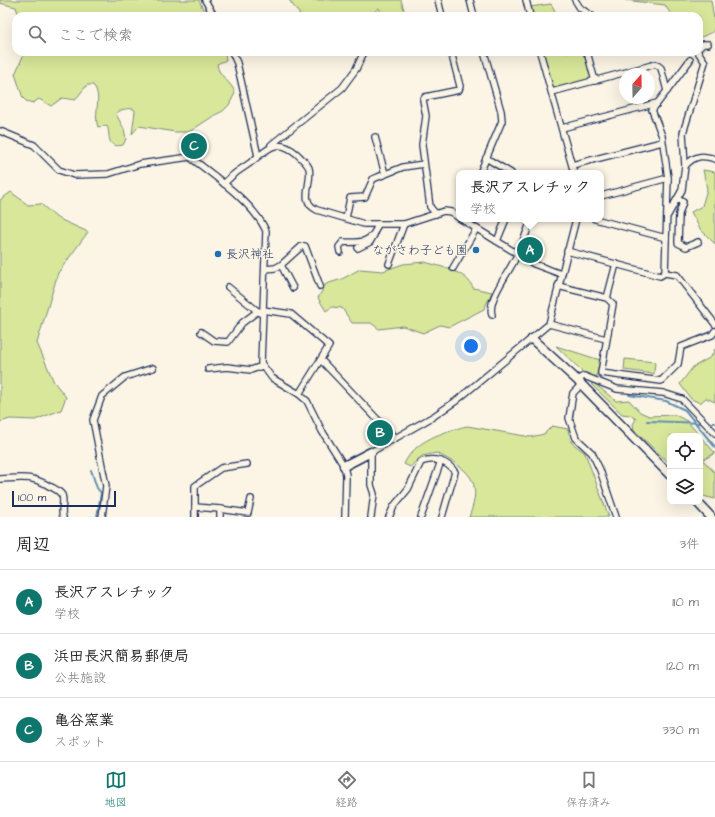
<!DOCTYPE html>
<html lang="ja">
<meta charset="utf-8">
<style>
:root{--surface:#fff;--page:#f2f2f2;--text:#222;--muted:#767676;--line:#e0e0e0;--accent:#0f766e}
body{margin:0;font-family:"Architects Daughter","Klee One",sans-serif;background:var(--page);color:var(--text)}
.controls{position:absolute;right:12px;bottom:12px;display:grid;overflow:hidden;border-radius:8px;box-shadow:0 4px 16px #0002}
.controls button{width:36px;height:36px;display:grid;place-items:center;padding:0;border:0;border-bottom:1px solid var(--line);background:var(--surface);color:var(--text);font:20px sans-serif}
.compass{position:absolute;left:619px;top:68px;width:36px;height:36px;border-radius:50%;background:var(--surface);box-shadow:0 4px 16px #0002;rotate:20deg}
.scale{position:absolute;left:12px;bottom:10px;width:104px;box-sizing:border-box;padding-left:4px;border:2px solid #1b2f5e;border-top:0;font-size:11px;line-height:14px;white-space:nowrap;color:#1b2f5e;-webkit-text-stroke:3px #fcf5e5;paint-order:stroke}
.you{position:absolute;left:471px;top:346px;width:14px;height:14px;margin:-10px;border:3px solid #fff;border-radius:50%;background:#1a73e8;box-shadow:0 0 0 6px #1a73e833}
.badge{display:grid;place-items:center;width:26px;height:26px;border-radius:50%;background:var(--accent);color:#fff;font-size:13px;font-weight:700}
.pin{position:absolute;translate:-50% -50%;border:2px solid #fff;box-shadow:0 1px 4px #0006}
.popup{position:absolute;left:456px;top:170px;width:148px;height:52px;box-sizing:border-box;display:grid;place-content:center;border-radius:8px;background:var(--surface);filter:drop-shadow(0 1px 3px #0005);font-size:13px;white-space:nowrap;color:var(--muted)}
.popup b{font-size:15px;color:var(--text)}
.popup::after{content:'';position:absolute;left:50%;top:100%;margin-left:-8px;border:8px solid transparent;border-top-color:var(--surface)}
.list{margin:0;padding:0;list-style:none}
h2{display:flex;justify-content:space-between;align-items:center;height:52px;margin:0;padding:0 16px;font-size:17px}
h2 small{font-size:13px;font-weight:400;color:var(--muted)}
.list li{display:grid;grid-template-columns:26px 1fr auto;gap:12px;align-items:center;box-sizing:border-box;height:64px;padding:0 16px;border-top:1px solid var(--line)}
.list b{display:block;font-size:15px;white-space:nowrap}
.list p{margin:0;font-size:13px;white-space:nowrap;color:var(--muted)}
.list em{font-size:13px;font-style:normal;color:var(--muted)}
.icon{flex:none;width:22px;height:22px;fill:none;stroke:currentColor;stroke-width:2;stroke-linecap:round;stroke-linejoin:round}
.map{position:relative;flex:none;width:715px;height:517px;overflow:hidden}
.search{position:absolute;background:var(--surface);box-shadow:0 4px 16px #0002;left:12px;right:12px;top:12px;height:44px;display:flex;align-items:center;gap:10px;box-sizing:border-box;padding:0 14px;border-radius:12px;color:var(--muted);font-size:15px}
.sheet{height:244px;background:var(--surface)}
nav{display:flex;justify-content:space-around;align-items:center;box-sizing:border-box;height:56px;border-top:1px solid var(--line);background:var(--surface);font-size:11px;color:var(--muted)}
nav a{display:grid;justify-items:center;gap:2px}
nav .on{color:var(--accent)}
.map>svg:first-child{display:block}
.green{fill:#d8e79a;stroke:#7a8b7c}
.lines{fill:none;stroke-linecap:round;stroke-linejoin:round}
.stream{stroke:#5e91b3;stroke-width:2}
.street-casing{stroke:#1b2f5e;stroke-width:8}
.secondary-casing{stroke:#1b2f5e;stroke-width:11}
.street{stroke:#fcf5e5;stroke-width:5.5}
.secondary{stroke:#fcf5e5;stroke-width:8}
.poi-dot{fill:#1f6fb2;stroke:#fcf5e5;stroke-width:1.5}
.labels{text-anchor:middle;stroke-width:3;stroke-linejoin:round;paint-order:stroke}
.poi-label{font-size:12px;fill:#1b2f5e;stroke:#fcf5e5;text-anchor:end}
</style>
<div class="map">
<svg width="715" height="517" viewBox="0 0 715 517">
<rect width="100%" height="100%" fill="#fcf5e5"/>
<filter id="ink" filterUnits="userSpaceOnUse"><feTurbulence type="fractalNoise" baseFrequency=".025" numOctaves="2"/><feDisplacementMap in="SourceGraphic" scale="8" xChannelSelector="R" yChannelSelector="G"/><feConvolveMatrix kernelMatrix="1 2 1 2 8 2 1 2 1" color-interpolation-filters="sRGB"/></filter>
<g filter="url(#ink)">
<g class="green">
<polygon points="0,0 199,0 206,16 19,16 16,7 0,3"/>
<polygon points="289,0 401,0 405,13 402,16 382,16 379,8 369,16 301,16"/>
<polygon points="625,0 711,0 715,26 713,32 699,38 699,16 672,16 665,5"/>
<polygon points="551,4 558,16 532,16 530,7"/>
<path d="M 25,52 L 225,52 L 226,60 L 217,64 C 218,76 232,82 235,93 L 229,105 L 223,111 L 215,115 L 189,132 L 175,132 L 139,126 L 132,134 L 135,111 L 134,109 C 128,108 120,109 116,114 L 124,129 L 126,139 L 123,145 C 105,149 111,134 107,126 L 98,127 C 93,114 103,96 93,85 L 87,85 L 75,100 L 62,98 L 51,106 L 39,99 L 33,103 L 26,101 L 23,98 L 15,74 Z"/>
<polygon points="543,52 581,52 589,64 594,79 553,89"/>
<polygon points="703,170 715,172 715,244 700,229 691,212 702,206 707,189"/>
<polygon points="11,192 28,205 41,204 57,218 88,232 58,273 37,343 54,382 66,397 61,410 35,420 10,419 0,422 0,200"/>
<path d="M 425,262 C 441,267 467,271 473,288 L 492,292 L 484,309 L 449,327 L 440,325 L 423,333 L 403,326 L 379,329 L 371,323 L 352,323 L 342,308 L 332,307 L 326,311 L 318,298 L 326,284 L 342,279 L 360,269 L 383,271 L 403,264 Z"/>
<polygon points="556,346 600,360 596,378 584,373"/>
<polygon points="715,349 715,402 706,398 700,403 691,399 680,384 693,367 711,357"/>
<polygon points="625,359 655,362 654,374 624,370"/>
<polygon points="594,383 616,401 629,400 640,412 649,416 675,415 687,421 700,436 670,436 670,464 634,430 633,424 636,419 630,415 622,414 591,384"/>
<path d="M 467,426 L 531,437 L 544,434 L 552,426 L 568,429 L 571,442 L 585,453 L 609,517 L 469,517 C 484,479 468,470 437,453 L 422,456 L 410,467 L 404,464 C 415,440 443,432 467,426 Z"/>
<polygon points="700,436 715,453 703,460 715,473 715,499 703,496 700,493"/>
</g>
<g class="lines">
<g class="stream">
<polyline points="629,395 666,401 685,410 715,447"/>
<polyline points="647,421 704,423"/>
<polyline points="708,423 715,423"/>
<polyline points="91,470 97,488 101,493 97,517"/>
</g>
<g class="street-casing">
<g id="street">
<polyline points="205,0 214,16"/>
<polyline points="438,0 442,16"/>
<polyline points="470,0 474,16"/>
<polyline points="526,0 530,16"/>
<polyline points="575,0 580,8 592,16"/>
<polyline points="699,48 703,44 708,44"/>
<polyline points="232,52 237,63 258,156"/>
<polyline points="540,52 574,173"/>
<polyline points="587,52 595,81"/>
<polyline points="667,91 690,60"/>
<polyline points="552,92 656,64 661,68 667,91 652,110 662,136 668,178 665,273 660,276 567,251"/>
<polyline points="562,128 657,103"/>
<path d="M 0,131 L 34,145 L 59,170 L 74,175 L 108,174 L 140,164 L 190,157 C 214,176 254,203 266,231 L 261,363 L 272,378 L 299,394 L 307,401 L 322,431 L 344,466 L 346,475 L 345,517"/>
<polyline points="375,137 385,174"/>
<polyline points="271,145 342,88 356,69 364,52"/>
<polyline points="486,158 511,173"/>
<polyline points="572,165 662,142"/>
<polyline points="685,166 683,133 705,62 698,52"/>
<polyline points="480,173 502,121 501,111 484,52"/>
<path d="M 224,184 C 234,172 239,171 250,163 C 267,150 276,136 297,154 C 301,158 307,163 309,168 C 313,183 298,201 317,210 L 364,224 L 404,224 L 444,211 L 451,212 L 459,218"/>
<polyline points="601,196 668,178"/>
<polyline points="678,199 683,202 679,214 678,243 686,247 698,242"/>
<polyline points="436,214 430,207 422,145 426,116 423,100 425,97 459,90 460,86 451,52"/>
<path d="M 668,215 L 682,190 L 685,166 C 695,155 702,155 715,159"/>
<polyline points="346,218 350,198 365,197 373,179 403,167 424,164"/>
<polyline points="461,219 534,264 561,274"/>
<polyline points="595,219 666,238"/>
<polyline points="497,241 506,219"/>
<polyline points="358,248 370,242 374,235"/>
<path d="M 340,252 L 339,247 L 343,242 C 361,243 372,243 378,224"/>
<polyline points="389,264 404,224"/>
<polyline points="281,265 293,288"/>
<polyline points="453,268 476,229"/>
<polyline points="265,269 275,268 281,265 302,246 305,246 320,286"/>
<polyline points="665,273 677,275 715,324"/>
<polyline points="558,286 607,298 613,304 601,373 661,381 678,364 681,347 712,335 715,331"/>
<polyline points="228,287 260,313"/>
<polyline points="607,298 616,264"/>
<polyline points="263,310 291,314 329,346 299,394"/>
<path d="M 492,315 C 487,300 508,274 515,259 C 522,247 526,232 532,219"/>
<polyline points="549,324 606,339"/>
<polyline points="201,332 214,341 228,342 242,323 258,311"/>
<polyline points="321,360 395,438"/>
<polyline points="208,369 227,367 251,370 262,366"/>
<polyline points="577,380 584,376 617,389 663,393 682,399 715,433"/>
<polyline points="581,385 573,393 569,418 576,438 592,453 600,470 616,517"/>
<path d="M 0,479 C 21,478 31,475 49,486 C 54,488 59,491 62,495 C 65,503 60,510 63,517"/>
<polyline points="195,507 220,509"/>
<polyline points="102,517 106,486 93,420 102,396 125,377 153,368"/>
<polyline points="195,517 195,486 221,468 247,464"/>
<polyline points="220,517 220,509 248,513 251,499"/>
<polyline points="371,517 374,494 371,485 371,452 434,416 456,401 549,324 576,219"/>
<path d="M 389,517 L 394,506 L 408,489 L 421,462 C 434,457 447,461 455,472 L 442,517"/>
<polyline points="421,517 441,461"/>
</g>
</g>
<g class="secondary-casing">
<g id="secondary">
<polyline points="532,339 577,380 670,475"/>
<polyline points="344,466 371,452"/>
<polyline points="697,502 711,517"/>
</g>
</g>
<use href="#street" class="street"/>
<use href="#secondary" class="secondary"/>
</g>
</g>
<g class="poi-dot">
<circle cx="476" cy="250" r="4"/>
<circle cx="218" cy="254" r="4"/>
</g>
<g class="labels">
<g class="poi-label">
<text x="468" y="254">ながさわ子ども園</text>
<text x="226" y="258" text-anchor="start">長沢神社</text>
</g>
</g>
</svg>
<div class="controls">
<button><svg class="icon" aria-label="locate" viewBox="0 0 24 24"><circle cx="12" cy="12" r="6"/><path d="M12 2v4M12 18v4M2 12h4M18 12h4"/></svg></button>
<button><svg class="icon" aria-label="layers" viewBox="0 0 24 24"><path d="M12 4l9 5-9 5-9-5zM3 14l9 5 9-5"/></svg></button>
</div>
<svg class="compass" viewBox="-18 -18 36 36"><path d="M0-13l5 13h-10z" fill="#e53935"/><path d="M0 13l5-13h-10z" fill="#767676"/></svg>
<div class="scale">100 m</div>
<div class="you"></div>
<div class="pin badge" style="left:530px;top:250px">A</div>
<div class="popup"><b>長沢アスレチック</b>学校</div>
<div class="pin badge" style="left:380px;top:433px">B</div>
<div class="pin badge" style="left:194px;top:146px">C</div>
<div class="search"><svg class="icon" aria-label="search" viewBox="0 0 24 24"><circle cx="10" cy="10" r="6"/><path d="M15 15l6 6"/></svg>ここで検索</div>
</div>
<section class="sheet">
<h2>周辺<small>3件</small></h2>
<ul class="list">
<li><span class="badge">A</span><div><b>長沢アスレチック</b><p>学校</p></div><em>110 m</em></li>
<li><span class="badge">B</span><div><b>浜田長沢簡易郵便局</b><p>公共施設</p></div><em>120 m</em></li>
<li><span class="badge">C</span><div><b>亀谷窯業</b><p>スポット</p></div><em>330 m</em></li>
</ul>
</section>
<nav>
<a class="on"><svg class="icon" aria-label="map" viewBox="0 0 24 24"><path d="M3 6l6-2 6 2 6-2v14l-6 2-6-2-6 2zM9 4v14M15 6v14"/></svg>地図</a>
<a><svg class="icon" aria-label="directions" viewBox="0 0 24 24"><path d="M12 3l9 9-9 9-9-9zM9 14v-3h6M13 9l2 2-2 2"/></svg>経路</a>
<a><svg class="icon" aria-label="saved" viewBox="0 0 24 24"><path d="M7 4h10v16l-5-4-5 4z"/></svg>保存済み</a>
</nav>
